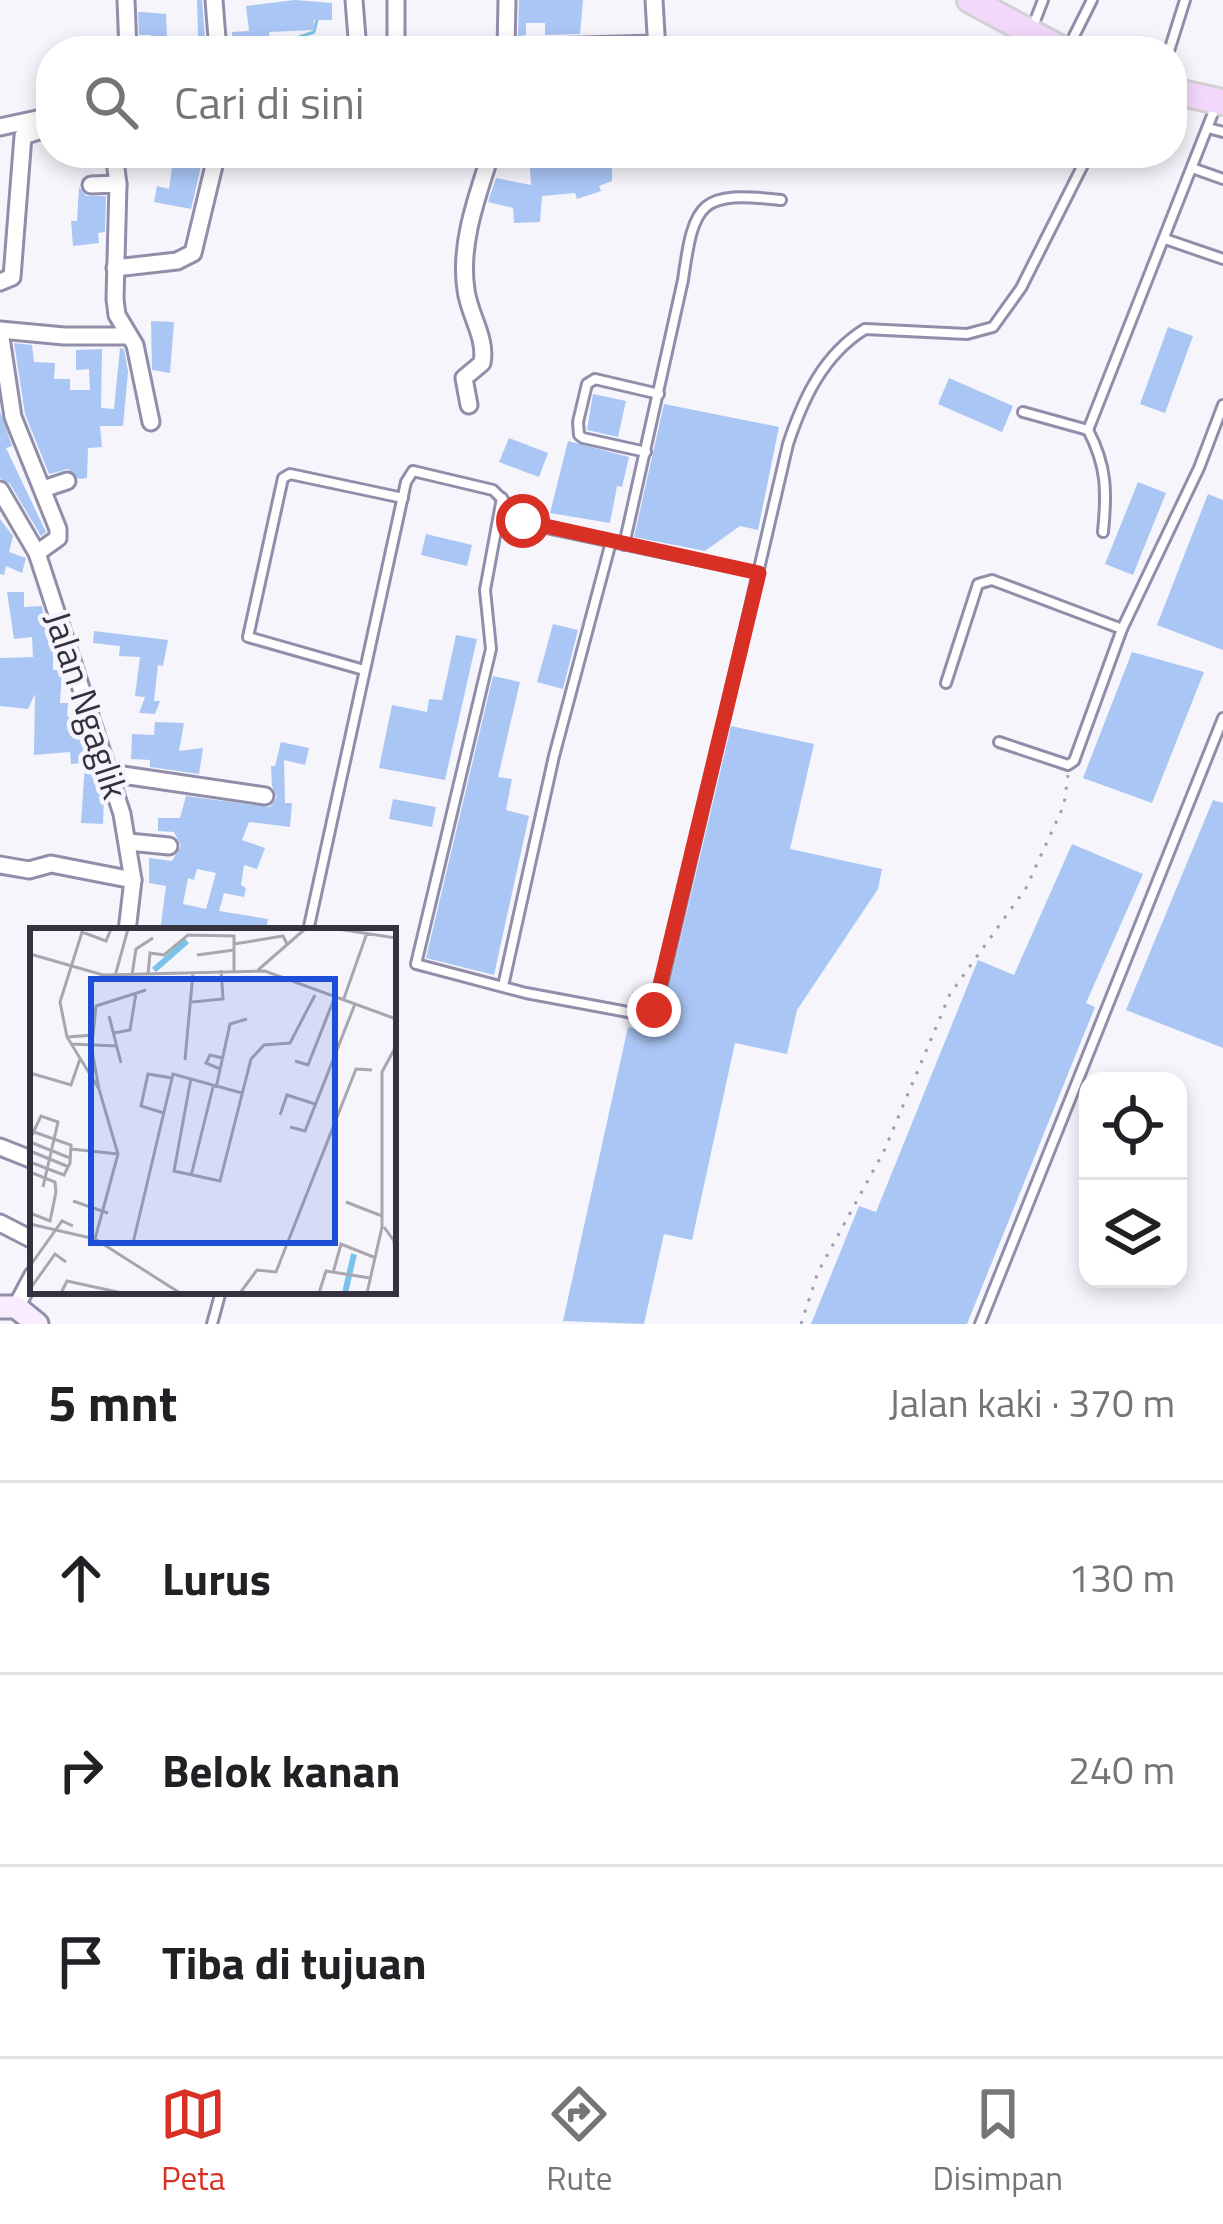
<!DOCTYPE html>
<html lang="id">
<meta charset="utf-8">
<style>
:root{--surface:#fff;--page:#f2f2f2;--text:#202124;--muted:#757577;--line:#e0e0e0;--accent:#d93025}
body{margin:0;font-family:"Titillium Web",sans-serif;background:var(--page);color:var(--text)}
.controls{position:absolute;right:36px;bottom:36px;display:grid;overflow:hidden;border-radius:24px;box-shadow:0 6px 18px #0003}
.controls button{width:108px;height:108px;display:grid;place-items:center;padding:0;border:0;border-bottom:3px solid var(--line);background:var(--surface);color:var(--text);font:60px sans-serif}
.stop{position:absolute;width:36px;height:36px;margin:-27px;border:9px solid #d93025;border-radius:50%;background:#fff}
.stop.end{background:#d93025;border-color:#fff;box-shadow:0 3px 12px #0008}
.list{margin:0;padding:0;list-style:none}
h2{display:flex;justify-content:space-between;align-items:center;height:156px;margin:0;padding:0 48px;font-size:51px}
h2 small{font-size:39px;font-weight:400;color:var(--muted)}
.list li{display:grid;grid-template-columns:78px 1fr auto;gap:36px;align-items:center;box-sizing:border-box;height:192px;padding:0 48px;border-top:3px solid var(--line)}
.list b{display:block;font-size:45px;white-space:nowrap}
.list em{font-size:39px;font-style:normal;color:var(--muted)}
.icon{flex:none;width:66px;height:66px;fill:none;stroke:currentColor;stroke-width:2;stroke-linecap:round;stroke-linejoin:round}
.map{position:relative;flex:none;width:1223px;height:1324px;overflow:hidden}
.search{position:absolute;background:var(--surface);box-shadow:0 6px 18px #0003;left:36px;right:36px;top:36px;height:132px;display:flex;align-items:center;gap:30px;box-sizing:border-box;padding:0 42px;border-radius:48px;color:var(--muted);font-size:45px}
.sheet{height:732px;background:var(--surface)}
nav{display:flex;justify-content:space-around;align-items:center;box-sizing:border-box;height:168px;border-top:3px solid var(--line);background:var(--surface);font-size:33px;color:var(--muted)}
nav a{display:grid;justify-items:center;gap:6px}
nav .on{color:var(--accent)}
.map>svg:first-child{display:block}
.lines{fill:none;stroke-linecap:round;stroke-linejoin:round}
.stream{stroke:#79c3ea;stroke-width:3}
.building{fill:#aac6f5;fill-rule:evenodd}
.lane-casing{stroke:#918eaa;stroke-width:14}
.street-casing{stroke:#918eaa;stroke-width:21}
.secondary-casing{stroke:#918eaa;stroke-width:27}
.primary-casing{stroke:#d2d2d5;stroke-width:30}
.path{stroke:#9f9ea7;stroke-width:3;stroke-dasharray:3 9;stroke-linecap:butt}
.lane{stroke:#fff;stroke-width:8}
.street{stroke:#fff;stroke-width:15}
.secondary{stroke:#f9ecfe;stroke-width:21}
.primary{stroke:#f3d8fc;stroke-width:24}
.route{stroke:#d93025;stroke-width:15}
.labels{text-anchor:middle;stroke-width:9;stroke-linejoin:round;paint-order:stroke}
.street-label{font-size:36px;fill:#33323e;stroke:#f6f5fc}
.inset-river{fill:none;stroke:#79c3ea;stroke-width:6}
.inset-road{fill:none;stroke:#a8a7b0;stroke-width:3}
.view{fill:#1d4ed8;fill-opacity:0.15;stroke:#1d4ed8;stroke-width:6}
.inset-edge{fill:none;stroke:#33323e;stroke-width:6}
</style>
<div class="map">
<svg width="1223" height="1324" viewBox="0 0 1223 1324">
<rect width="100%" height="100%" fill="#f6f5fc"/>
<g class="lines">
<polyline class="stream" points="258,51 314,32 318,16"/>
</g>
<g class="building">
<polygon points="197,0 202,0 206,51 165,51 165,45 152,46 151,35 139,35 138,12 142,12 166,14 167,37 198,37"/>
<polygon points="295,0 332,3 332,20 314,20 315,30 269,32 270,43 233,50 232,32 249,31 246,6"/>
<polygon points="519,0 583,0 580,34 545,35 545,23 526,23 526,35 518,36"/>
<polygon points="174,153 203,158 191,209 154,202 157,186 169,189"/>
<polygon points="529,153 571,153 571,157 612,153 612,181 599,186 601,191 577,199 575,193 542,196 540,222 514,223 513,208 488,202 496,178 531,185"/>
<polygon points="79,187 86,196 106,196 105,232 98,233 99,243 73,246 71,221 77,221"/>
<polygon points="151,321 174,322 170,373 152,370"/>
<polygon points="1168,327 1193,336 1165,413 1140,404"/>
<polygon points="14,343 32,345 34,362 55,363 54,379 70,379 70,390 90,390 89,369 76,370 76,350 102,349 101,408 114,409 120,348 124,349 128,372 123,426 100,426 102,447 88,448 87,478 79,479 68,469 49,474 25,414"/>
<polygon points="949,378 1013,406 1002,432 938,404"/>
<polygon points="593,394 626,401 618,437 587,430"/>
<polygon points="664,404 779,427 758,530 740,526 705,551 634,537"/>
<polygon points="0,411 12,446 6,448 46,532 41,536 10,484 0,478"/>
<polygon points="509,438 548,453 539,477 499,462"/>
<polygon points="568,441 629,457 622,487 617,486 610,523 550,513"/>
<polygon points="1138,482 1166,493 1133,575 1105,564"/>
<polygon points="1208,494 1223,500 1223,650 1157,625"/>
<polygon points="0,519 13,536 9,552 26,558 22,573 6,566 4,575 0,574"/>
<polygon points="426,534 472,545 467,566 421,555"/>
<polygon points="7,592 24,592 24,607 42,606 47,639 53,641 53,670 62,670 60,703 68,703 67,716 79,721 104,797 103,824 81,823 85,763 71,764 70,752 34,755 35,694 28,709 0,706 0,658 33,657 32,637 14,639"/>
<polygon points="553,624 578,630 563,689 537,682"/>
<polygon points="94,631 168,640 163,666 158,665 154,701 160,701 155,714 139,713 145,697 135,696 140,657 119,656 120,646 93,643"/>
<polygon points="456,635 477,639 445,780 379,768 392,705 427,712 429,699 442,700"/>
<polygon points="1132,652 1204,672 1152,803 1083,778"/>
<polygon points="493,676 520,682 498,777 512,779 506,810 529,816 494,975 426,958"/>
<polygon points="155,722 184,723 179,751 203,748 199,774 150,767 150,760 131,759 132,734 154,735"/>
<polygon points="731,726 814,744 790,849 882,869 878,889 797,1010 787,1054 735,1043 692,1240 664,1234 644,1324 563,1321 628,1027 658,1034"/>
<path d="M 281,742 L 309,748 L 305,765 L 284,760 L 285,803 L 292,803 L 290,827 L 249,822 L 242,840 L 265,848 L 257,869 L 244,865 L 241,885 L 246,888 L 244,897 L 224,893 L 219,911 L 268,919 L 266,931 L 160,931 L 166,886 L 149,883 L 149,858 L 172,861 L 181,846 L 174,832 L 158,831 L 158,818 L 180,818 L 186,796 L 270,807 L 277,797 L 272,786 L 271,766 L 275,766 ZM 197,869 L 216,873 L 206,909 L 183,904 L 188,878 L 194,880 Z"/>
<polygon points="393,799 436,807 432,827 389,819"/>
<polygon points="1213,800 1223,803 1223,1048 1126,1010"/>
<polygon points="1072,844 1143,874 1086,1003 1095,1007 967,1324 811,1324 859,1206 876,1212 978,960 1014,975"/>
</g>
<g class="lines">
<g class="lane-casing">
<g id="lane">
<polyline points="1033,26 1043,0"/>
<polyline points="1067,50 1092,0"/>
<polyline points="1169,51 1185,0"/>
<polyline points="1208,128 1223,132"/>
<polyline points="1192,168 1223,179"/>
<polyline points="1165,239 1223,259"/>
<polyline points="1023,412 1088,430 1215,108"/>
<path d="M 1088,430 C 1107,466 1107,492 1103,532"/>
<polyline points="646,452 583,438 579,435 578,422 587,384 595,379 659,394"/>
<path d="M 502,498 L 485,590 L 491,649 L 416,964 L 526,993 L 649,1016 L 658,1003 L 788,444 C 803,399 823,355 865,329 L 967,334 L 993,327 L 1021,288 L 1089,153"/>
<path d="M 624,545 L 683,280 C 694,200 701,191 781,200"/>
<polyline points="364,670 248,637 283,478 290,474 403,498"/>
<polyline points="946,683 978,584 992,580 1122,629"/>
<polyline points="999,742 1068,765 1074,761 1122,629 1199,468 1223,405"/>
<polyline points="308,931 406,482 413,471 493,490 527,524 759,573"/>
<polyline points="503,986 554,756 611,542"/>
<polyline points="212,1324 221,1291"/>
<polyline points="980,1324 1223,718"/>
</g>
</g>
<g class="street-casing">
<g id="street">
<polyline points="126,0 128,51"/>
<polyline points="214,0 218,51"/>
<polyline points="354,0 358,51"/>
<polyline points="396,0 396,51"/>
<polyline points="654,0 657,51"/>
<polyline points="506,48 656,44"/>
<polyline points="506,51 507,0"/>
<polyline points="0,127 51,116"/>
<polyline points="114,153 118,184"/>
<polyline points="91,185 118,184 115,299 117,315 135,345 151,422"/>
<polyline points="115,268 177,261 193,253 217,153"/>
<polyline points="0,282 12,277 23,136 51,127"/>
<polyline points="0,330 64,336 129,336"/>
<polyline points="0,331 13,417 58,529 58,538 37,553"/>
<path d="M 469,405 L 464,378 L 482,363 C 487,338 469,315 466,290 C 459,244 477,197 491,153"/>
<polyline points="43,489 67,481"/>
<polyline points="0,490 37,553 122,814 133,880 127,931"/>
<polyline points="109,773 265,796"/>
<polyline points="129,842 169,846"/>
<polyline points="0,865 29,870 51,864 133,880"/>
<polyline points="0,1147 33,1160"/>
<polyline points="0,1223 33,1240"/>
<polyline points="16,1307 33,1275"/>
</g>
</g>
<g class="secondary-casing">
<polyline id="secondary" points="0,1307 16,1307 37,1324"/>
</g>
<g class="primary-casing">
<g id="primary">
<polyline points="970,0 1065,51"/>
<polyline points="1172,91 1223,102"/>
</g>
</g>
<polyline class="path" points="801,1324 818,1272 884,1151 950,994 1026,888 1064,805 1068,775"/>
<use href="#lane" class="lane"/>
<use href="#street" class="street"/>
<use href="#secondary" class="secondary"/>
<use href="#primary" class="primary"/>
</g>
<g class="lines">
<polyline class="route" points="523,521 759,573 654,1010"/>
</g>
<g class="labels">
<g class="street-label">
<text transform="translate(87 705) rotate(72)" y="13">Jalan Ngaglik</text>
</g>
</g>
<g transform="translate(30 928)">
<rect width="366" height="366" fill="#f6f5fc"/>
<path class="inset-river" d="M 124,42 L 157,13M 315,365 L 324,326"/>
<path class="inset-road" d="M 53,1 L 30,74 L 37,109 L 69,161 L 88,226 L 65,311M 308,1 L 366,10M 52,4 L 76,13 L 81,1M 204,16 L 253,8 L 257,16M 0,26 L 73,47 L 235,43 L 366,91M 167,27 L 204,22M 228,42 L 275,1M 118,46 L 120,25 L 134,27 L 158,7 L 204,8 L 204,43M 102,47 L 106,21 L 123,10M 85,48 L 98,1M 313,73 L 337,5M 162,74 L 193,71 L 191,42M 79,88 L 91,135M 84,105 L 100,102 L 106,65M 37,109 L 63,107 L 66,78 L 116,62M 41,116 L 87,118M 61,117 L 69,161M 155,132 L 163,45M 265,133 L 278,137 L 304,71M 190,141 L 176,135 L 180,127 L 192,130M 0,145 L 41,157 L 50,131M 161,150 L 144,243 L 190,253 L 221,131 L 234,117 L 260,115 L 285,67M 186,160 L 200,96 L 217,91M 134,185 L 111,178 L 118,146 L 142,150M 250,187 L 257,167 L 285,176M 260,199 L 275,203 L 325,76M 0,211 L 11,188 L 28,194 L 13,259M 0,214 L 40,230M 41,221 L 88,226M 0,223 L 39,239M 0,234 L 34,247 L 40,235 L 41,217 L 4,204M 0,244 L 25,254 L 26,264M 161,248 L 183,159M 43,273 L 78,285M 316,274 L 352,288M 0,285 L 20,293 L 26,264M 0,296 L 65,311M 354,299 L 364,313 L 366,348M 65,311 L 150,365M 103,315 L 143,146 L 212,165M 0,338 L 32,293 L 43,298M 303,345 L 311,316 L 346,330M 0,361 L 25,326 L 36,334M 31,365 L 37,353 L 92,365M 210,365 L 227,342 L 246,344 L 326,141 L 342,142M 289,365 L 296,343 L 340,350M 337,365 L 352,299 L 352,144 L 366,118"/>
<path class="view" d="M 61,51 L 305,51 L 305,315 L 61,315 Z"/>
<rect width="366" height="366" class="inset-edge"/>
</g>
</svg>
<div class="controls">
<button><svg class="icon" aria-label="locate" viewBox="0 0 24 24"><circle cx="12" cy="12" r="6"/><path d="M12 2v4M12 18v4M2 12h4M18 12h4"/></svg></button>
<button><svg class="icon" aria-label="layers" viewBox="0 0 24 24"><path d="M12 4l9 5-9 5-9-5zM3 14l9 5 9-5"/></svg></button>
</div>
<div class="stop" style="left:523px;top:521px"></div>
<div class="stop end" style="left:654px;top:1010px"></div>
<div class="search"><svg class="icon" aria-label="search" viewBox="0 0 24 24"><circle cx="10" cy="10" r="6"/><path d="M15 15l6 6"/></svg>Cari di sini</div>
</div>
<section class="sheet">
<h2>5 mnt<small>Jalan kaki · 370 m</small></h2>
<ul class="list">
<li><svg class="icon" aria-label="ahead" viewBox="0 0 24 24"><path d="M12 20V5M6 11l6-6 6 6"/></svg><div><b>Lurus</b></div><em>130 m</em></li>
<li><svg class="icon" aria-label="right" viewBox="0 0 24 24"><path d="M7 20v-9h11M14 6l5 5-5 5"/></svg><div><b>Belok kanan</b></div><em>240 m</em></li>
<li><svg class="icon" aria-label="arrive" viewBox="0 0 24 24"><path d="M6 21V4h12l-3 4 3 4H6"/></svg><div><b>Tiba di tujuan</b></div></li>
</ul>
</section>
<nav>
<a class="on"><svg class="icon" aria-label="map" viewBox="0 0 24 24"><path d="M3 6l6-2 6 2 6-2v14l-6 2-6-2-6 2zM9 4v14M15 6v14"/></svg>Peta</a>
<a><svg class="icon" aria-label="directions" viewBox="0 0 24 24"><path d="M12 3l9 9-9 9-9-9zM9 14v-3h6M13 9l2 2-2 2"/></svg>Rute</a>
<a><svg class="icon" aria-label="saved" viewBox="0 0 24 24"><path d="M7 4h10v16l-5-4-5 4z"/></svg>Disimpan</a>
</nav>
